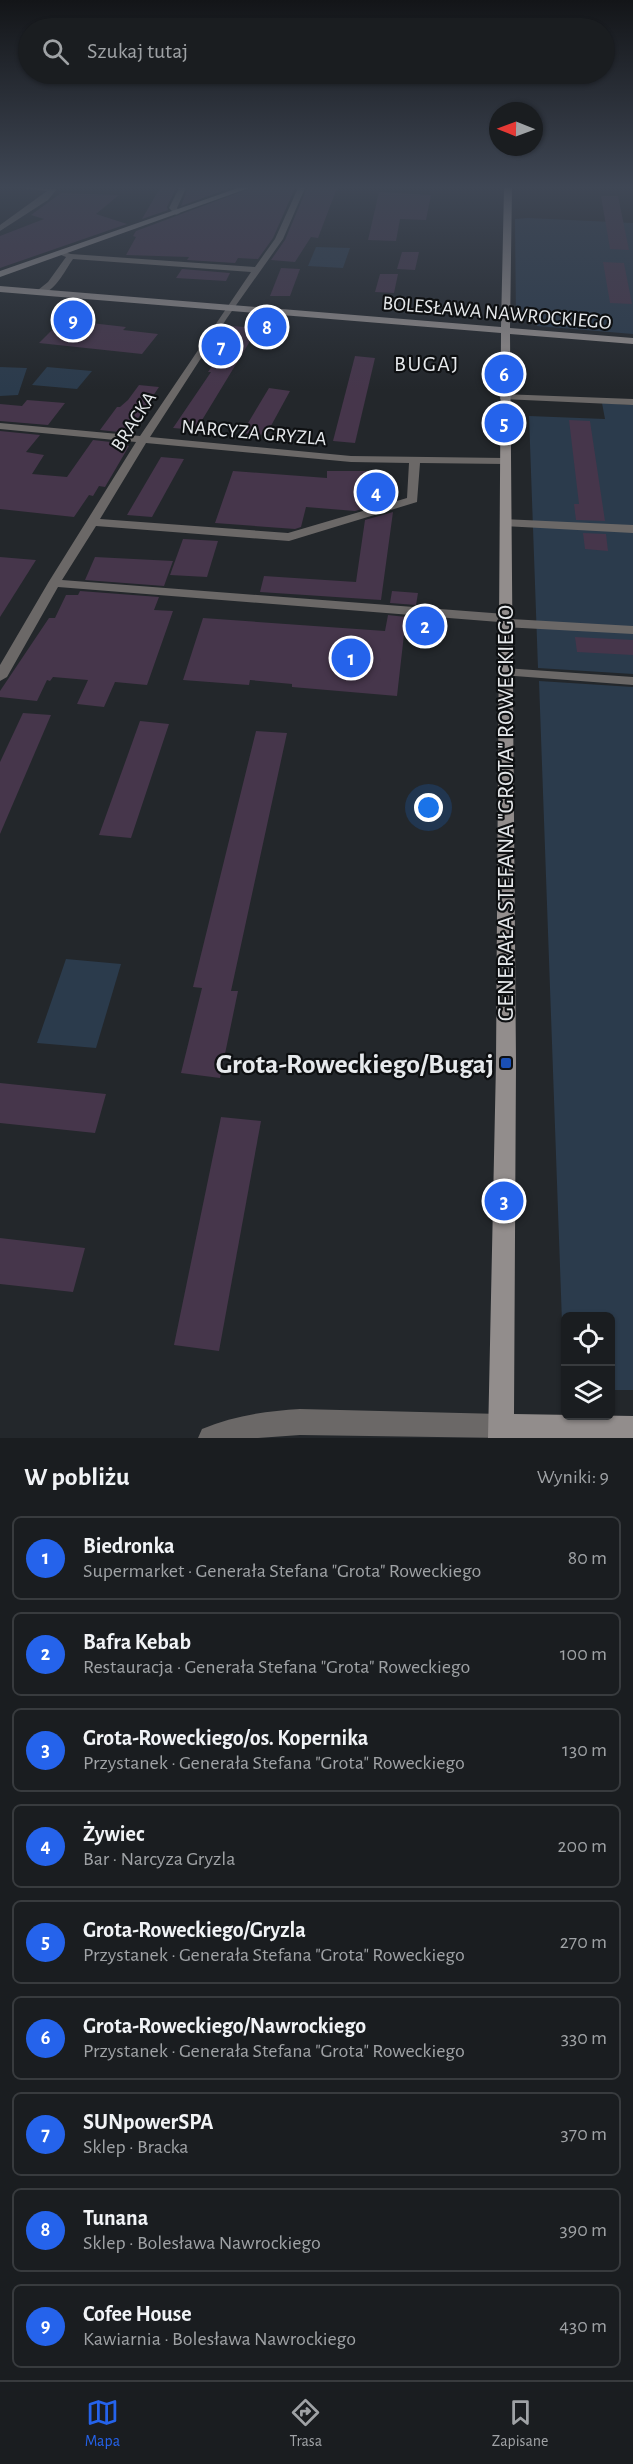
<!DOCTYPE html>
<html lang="pl">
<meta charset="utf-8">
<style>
:root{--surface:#1a1d20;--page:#272a2d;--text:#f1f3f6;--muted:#9fa2a5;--line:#383b3e;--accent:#2563eb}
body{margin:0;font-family:"Alegreya Sans",sans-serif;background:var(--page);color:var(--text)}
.controls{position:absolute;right:18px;bottom:18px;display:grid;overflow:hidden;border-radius:9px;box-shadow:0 2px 4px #0004}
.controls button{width:54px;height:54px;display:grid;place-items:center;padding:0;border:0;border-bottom:2px solid var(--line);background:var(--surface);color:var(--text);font:30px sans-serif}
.compass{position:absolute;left:489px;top:102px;width:54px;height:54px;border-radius:50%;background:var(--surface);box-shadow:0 2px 4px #0004;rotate:271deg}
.you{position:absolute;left:429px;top:808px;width:21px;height:21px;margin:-15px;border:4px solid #fff;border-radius:50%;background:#1a73e8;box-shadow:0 0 0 9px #1a73e833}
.badge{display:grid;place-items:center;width:39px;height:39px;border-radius:50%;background:var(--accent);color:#fff;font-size:20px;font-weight:700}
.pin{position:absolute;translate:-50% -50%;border:3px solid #fff;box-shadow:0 2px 6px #0006}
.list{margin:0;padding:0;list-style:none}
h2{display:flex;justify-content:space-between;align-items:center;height:78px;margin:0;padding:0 24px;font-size:26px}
h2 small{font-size:20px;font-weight:400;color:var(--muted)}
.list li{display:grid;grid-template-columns:39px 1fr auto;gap:18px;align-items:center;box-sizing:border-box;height:84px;margin:0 12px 12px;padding:0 12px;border:2px solid var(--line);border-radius:9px}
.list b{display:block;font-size:22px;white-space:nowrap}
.list p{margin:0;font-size:20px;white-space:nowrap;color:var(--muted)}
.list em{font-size:20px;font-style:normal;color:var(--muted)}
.icon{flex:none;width:33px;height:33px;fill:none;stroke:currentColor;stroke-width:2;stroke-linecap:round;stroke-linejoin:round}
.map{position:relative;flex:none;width:633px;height:1438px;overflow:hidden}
.search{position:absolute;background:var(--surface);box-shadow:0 2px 4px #0004;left:18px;right:18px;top:18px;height:66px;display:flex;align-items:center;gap:15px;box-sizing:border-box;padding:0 21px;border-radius:33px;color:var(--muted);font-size:22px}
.sheet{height:942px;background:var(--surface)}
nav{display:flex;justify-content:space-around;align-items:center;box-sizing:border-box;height:84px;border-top:2px solid var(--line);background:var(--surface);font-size:16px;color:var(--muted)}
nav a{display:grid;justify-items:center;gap:3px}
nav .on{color:var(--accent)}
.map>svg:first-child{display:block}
.green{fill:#2b3b4c}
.building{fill:#46364b}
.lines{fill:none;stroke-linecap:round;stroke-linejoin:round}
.street{fill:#6b6867;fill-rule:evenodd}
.secondary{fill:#928d8c;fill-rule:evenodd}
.transit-dot{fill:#1a4fb4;stroke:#0e1012;stroke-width:2}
.labels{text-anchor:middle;stroke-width:4.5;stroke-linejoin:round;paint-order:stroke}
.far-street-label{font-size:20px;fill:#e6e9ec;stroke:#0e1012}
.far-neighbourhood-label{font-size:22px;letter-spacing:1.5px;fill:#e6e9ec;stroke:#0e1012}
.street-label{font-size:24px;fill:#e6e9ec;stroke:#0e1012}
.near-poi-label{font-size:28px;font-weight:bold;fill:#e6e9ec;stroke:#0e1012;text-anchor:end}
</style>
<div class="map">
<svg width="633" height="1438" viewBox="0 0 633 1438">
<rect width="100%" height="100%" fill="#23272b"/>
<g class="green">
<polygon points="528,218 633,223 633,334 537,326 537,321 516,319 515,219"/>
<polygon points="316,247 350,248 343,268 308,266"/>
<polygon points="0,367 27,368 18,395 0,396"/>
<polygon points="47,367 92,371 77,389 32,385"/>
<polygon points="602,403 633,405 633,674 538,668 529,416 605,419"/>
<polygon points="539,681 633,687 633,1390 611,1390 610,1316 566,1316 564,1378"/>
<polygon points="66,959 121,964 96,1048 37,1043"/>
</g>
<g class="building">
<polygon points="160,188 176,188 167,207 168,210 142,219"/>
<polygon points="188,188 230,188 181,206"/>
<polygon points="251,188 295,188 273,238 258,259 238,258 235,263 187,260 189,257 126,255 136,237 133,236 136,231"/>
<polygon points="307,188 337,188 318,238 311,237 295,262 271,260 285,240"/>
<polygon points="379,192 431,195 426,220 400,219 396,241 368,240"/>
<polygon points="61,193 119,195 96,214 127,224 0,268 0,236 44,219 31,215"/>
<polygon points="601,196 618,196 629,250 610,249"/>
<polygon points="402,252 419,252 415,270 397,269"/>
<polygon points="603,262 624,263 632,304 610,303"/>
<polygon points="281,268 300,269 290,296 270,296"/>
<polygon points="182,269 230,273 226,281 176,278"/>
<polygon points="380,274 398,274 394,293 375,292"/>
<polygon points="65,317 85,318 82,322 126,327 123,330 158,334 142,354 39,343"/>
<polygon points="231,326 258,328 196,430 173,428 211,372 208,372 220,354 213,353"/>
<polygon points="355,356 375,358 355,443 333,441"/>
<polygon points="139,385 159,387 128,433 100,430 117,407 120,407 128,400"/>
<polygon points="269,388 290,391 266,435 242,433"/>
<polygon points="27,400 65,403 48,425 0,421 0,404 22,406"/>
<polygon points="569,420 590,421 605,521 576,520 574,504 579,504"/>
<polygon points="0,431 40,435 26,452 44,455 32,474 67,477 93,440 120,443 119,445 129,446 105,487 99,486 93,496 89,495 74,517 0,509"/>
<polygon points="161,457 184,459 152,517 127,515"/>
<polygon points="233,471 327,478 327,471 377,471 374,487 394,488 393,500 355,511 306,507 301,527 295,529 215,523"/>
<polygon points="393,512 381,600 260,592 264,576 356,582 365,520"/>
<polygon points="583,533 606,534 608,551 585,549"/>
<polygon points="183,539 218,541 207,577 170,575"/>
<polygon points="0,557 36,560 0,617"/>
<polygon points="95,557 173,561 164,586 85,580"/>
<polygon points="80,591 159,597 154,610 173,611 147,685 115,682 104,707 77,704 88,680 53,677 50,681 47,680 37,701 0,697 0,691 49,618 55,618 66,595 78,595"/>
<polygon points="392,591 418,593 416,605 390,603"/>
<polygon points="388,615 406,617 397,696 292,687 292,684 250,680 249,685 183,680 203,618 385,631"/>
<polygon points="575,637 633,640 633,655 577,652"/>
<polygon points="23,713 51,715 0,834 0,762"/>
<polygon points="140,721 169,724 131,838 99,835"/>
<polygon points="256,731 287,733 231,991 238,991 220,1078 181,1073 202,988 193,987"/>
<polygon points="0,1083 106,1094 95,1133 0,1123"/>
<polygon points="221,1117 261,1121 219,1351 174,1345"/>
<polygon points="0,1238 85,1248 73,1292 0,1284"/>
</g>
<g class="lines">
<g class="street">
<polygon points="21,188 57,189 48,200 0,231 0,225 47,191"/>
<polygon points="179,188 186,188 177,208 180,213 176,215 169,208"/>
<path d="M 298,188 L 305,188 L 283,239 L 227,318 L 150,437 L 351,456 L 505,458 L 511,461 L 505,464 L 420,463 L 417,502 L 289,541 L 96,526 L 62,580 L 505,614 L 510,615 L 511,619 L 633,626 L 633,634 L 505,627 L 500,626 L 499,622 L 58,587 L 7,677 L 0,681 L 0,665 L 48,583 L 136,442 L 0,429 L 0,423 L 140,436 L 251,272 L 73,259 C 65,270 54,295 38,294 L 38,290 L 48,282 L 66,257 L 56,253 L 60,251 L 71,254 L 255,267 L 275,239 ZM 146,443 L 351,462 L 409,463 L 407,498 L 288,533 L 100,519 Z"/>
<polygon points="504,394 633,399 633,405 500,399 500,395"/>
<polygon points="505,519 633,525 633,533 501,526 501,520"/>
<polygon points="505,668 633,677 633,685 500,675 498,672 500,669"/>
<path d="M 300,1409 L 501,1414 L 510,1418 L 514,1427 L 510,1436 L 505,1438 L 300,1435 L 258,1438 L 198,1438 L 202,1429 C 233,1416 266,1411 300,1409 Z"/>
</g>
<g class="secondary">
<polygon points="238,188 249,188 0,277 0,271"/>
<polygon points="504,188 512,188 510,328 633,338 633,344 510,334 516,1063 514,1414 633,1416 633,1438 488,1438 496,1063 501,333 0,292 0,286 501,327"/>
</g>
</g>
<linearGradient id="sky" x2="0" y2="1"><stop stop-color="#131518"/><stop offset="0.48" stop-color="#3f4755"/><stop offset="1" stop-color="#3f4755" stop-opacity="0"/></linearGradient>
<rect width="633" height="390" fill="url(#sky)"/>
<rect class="transit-dot" x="500" y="1057" width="12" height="12" rx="3"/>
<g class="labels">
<g class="far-street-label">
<text transform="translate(497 312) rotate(5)" y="7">BOLESŁAWA NAWROCKIEGO</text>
<text transform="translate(133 421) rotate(-57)" y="7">BRACKA</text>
<text transform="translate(254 432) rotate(5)" y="7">NARCYZA GRYZLA</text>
</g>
<g class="far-neighbourhood-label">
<text x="427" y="371">BUGAJ</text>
</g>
<g class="street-label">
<text transform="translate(505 813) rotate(-90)" y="8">GENERAŁA STEFANA "GROTA" ROWECKIEGO</text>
</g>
<g class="near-poi-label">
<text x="494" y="1073">Grota-Roweckiego/Bugaj</text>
</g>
</g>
</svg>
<div class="controls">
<button><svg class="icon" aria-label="locate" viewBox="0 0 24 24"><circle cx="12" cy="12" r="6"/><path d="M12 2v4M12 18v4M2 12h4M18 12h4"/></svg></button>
<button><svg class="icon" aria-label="layers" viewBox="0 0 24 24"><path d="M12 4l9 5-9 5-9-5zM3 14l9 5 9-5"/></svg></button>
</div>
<svg class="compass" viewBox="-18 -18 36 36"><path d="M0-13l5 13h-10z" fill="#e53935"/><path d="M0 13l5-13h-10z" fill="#9fa2a5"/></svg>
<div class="you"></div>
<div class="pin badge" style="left:351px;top:658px">1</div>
<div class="pin badge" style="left:425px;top:626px">2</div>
<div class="pin badge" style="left:504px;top:1201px">3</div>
<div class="pin badge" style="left:376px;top:492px">4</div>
<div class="pin badge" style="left:504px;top:423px">5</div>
<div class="pin badge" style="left:504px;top:374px">6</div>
<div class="pin badge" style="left:221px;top:346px">7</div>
<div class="pin badge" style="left:267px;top:327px">8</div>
<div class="pin badge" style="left:73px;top:320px">9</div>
<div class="search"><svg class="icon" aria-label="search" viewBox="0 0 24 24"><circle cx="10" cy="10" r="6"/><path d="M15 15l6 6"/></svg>Szukaj tutaj</div>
</div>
<section class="sheet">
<h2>W pobliżu<small>Wyniki: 9</small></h2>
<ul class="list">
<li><span class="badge">1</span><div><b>Biedronka</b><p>Supermarket · Generała Stefana &quot;Grota&quot; Roweckiego</p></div><em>80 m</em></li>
<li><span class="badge">2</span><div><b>Bafra Kebab</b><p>Restauracja · Generała Stefana &quot;Grota&quot; Roweckiego</p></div><em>100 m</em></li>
<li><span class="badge">3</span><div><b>Grota-Roweckiego/os. Kopernika</b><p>Przystanek · Generała Stefana &quot;Grota&quot; Roweckiego</p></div><em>130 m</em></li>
<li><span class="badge">4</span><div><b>Żywiec</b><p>Bar · Narcyza Gryzla</p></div><em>200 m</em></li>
<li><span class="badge">5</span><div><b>Grota-Roweckiego/Gryzla</b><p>Przystanek · Generała Stefana &quot;Grota&quot; Roweckiego</p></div><em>270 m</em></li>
<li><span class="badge">6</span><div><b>Grota-Roweckiego/Nawrockiego</b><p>Przystanek · Generała Stefana &quot;Grota&quot; Roweckiego</p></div><em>330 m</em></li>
<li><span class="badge">7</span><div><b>SUNpowerSPA</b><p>Sklep · Bracka</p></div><em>370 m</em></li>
<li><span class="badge">8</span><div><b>Tunana</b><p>Sklep · Bolesława Nawrockiego</p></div><em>390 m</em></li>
<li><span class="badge">9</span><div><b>Cofee House</b><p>Kawiarnia · Bolesława Nawrockiego</p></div><em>430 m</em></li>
</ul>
</section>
<nav>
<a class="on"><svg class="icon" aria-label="map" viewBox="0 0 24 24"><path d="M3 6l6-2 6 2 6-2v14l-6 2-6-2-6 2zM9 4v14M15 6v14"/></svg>Mapa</a>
<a><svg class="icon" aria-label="directions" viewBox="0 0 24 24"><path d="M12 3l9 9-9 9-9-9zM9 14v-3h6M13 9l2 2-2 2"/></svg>Trasa</a>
<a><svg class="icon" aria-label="saved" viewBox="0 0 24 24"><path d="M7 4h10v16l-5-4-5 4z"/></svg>Zapisane</a>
</nav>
